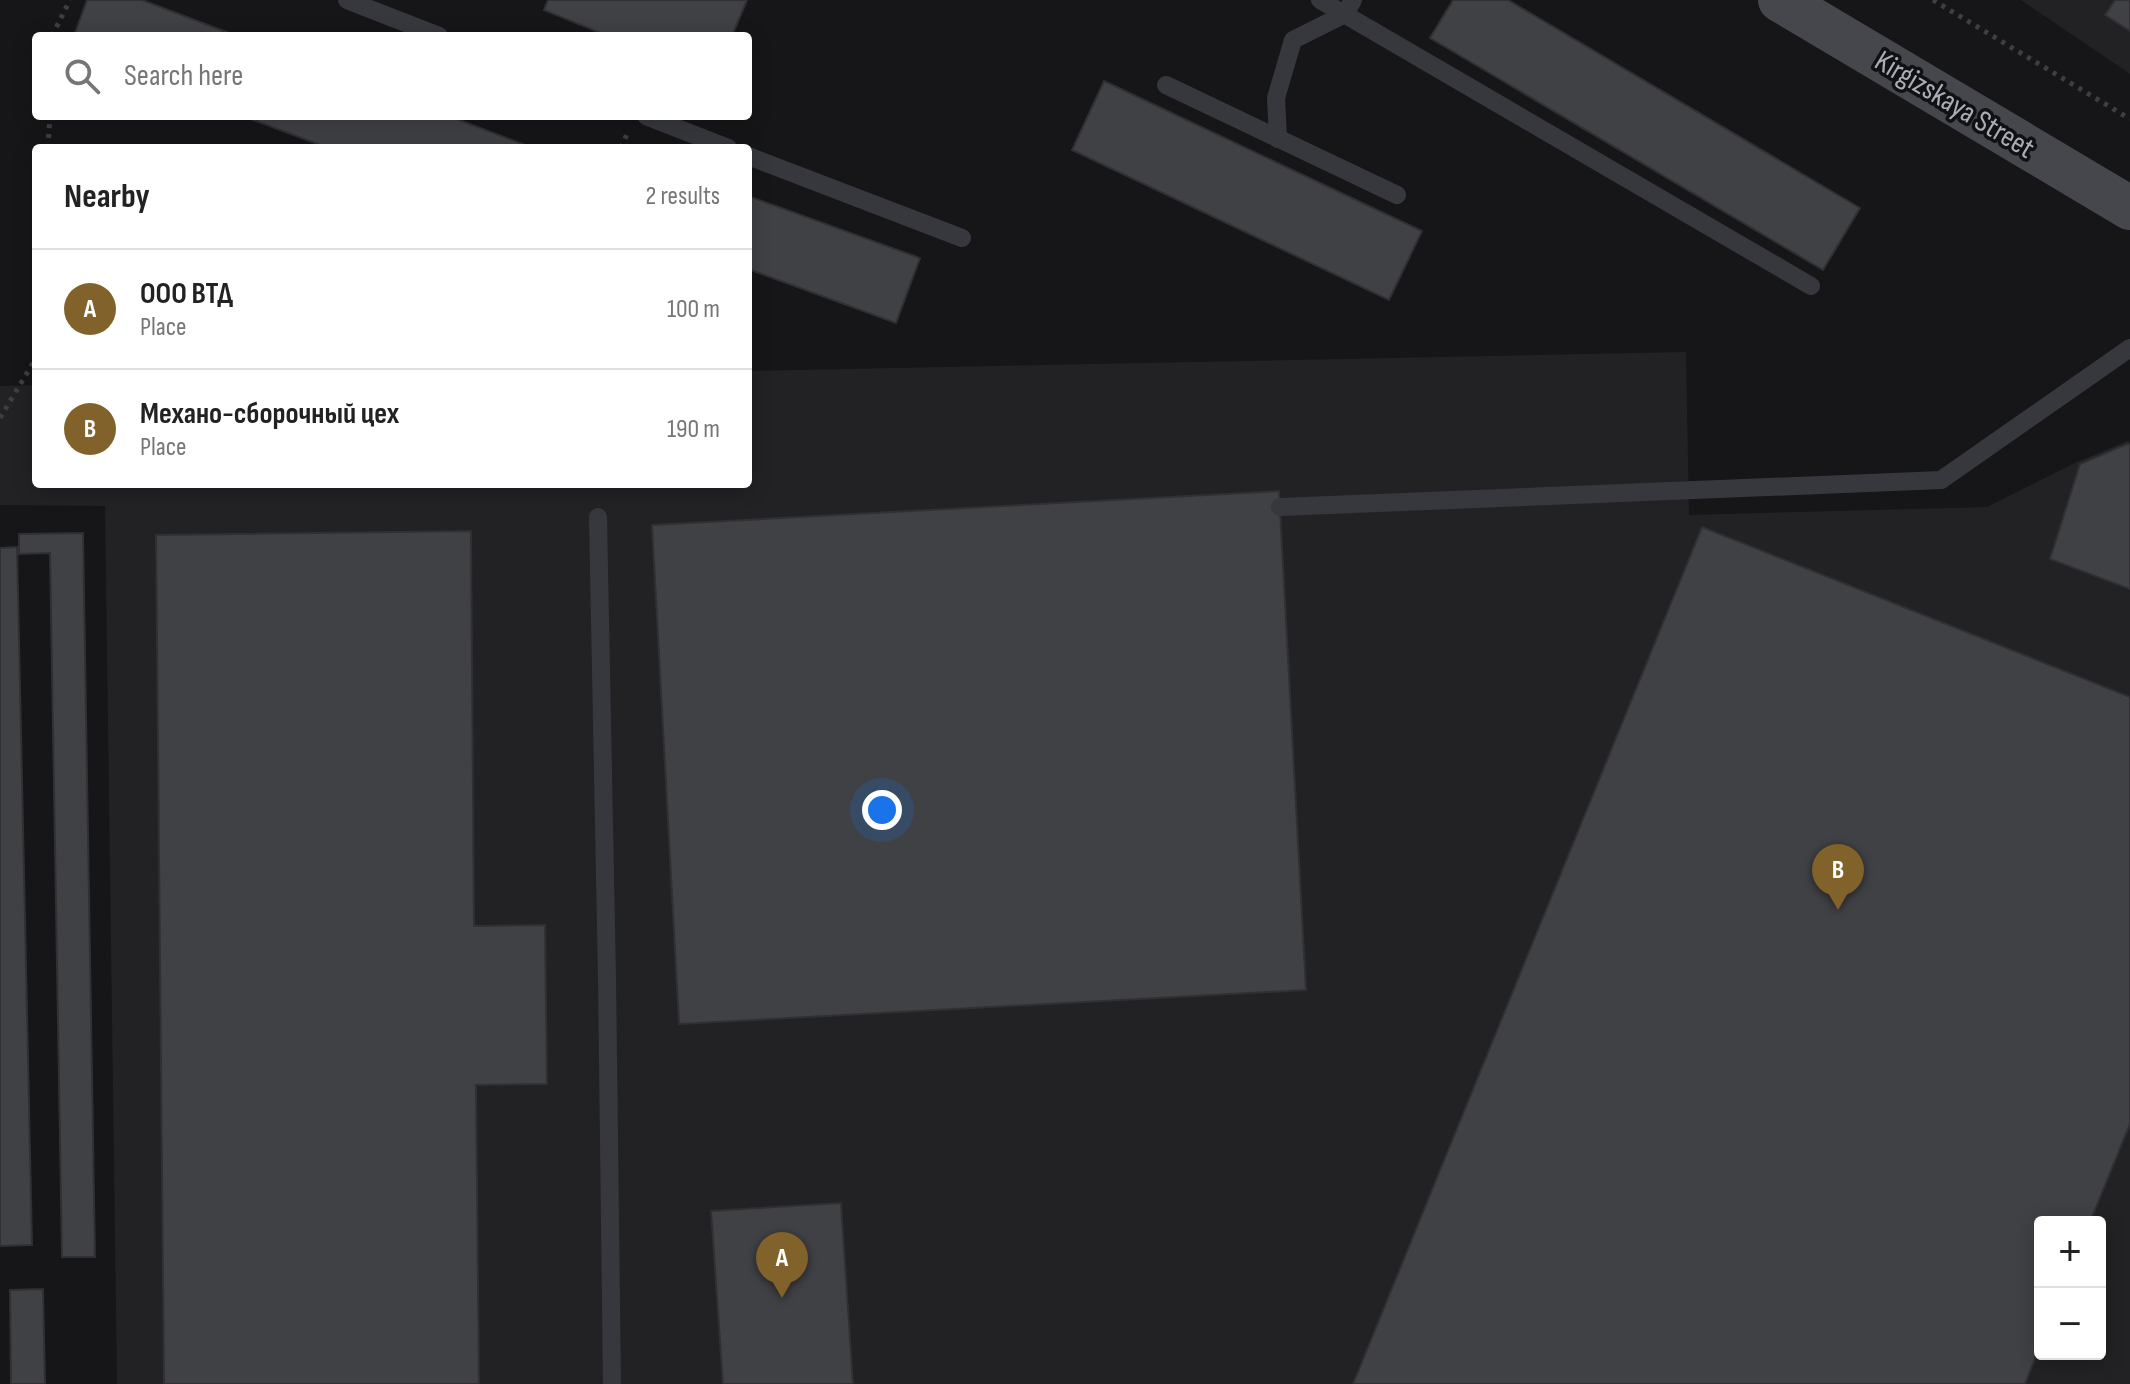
<!DOCTYPE html>
<meta charset="utf-8">
<style>
:root{--surface:#fff;--page:#f2f2f2;--text:#222;--muted:#767676;--line:#e0e0e0;--accent:#80622a}
body{margin:0;font-family:"Sofia Sans Condensed",sans-serif;background:var(--page);color:var(--text)}
.controls{position:absolute;right:24px;bottom:24px;display:grid;overflow:hidden;border-radius:8px;box-shadow:0 4px 20px #0003}
.controls button{width:72px;height:72px;display:grid;place-items:center;padding:0;border:0;border-bottom:2px solid var(--line);background:var(--surface);color:var(--text);font:40px sans-serif}
.you{position:absolute;left:882px;top:810px;width:28px;height:28px;margin:-20px;border:6px solid #fff;border-radius:50%;background:#1a73e8;box-shadow:0 0 0 12px #1a73e833}
.badge{display:grid;place-items:center;width:52px;height:52px;border-radius:50%;background:var(--accent);color:#fff;font-size:26px;font-weight:700}
.pin{position:absolute;translate:-50% -66px;filter:drop-shadow(0 2px 4px #0008)}
.pin::after{content:'';position:absolute;top:42px;width:28px;height:24px;background:inherit;clip-path:polygon(0 0,100% 0,50% 100%)}
.list{margin:0;padding:0;list-style:none}
h2{display:flex;justify-content:space-between;align-items:center;height:104px;margin:0;padding:0 32px;font-size:34px}
h2 small{font-size:26px;font-weight:400;color:var(--muted)}
.list li{display:grid;grid-template-columns:52px 1fr auto;gap:24px;align-items:center;box-sizing:border-box;height:120px;padding:0 32px;border-top:2px solid var(--line)}
.list b{display:block;font-size:30px;white-space:nowrap}
.list p{margin:0;font-size:26px;white-space:nowrap;color:var(--muted)}
.list em{font-size:26px;font-style:normal;color:var(--muted)}
.icon{flex:none;width:44px;height:44px;fill:none;stroke:currentColor;stroke-width:2;stroke-linecap:round;stroke-linejoin:round}
.map{position:relative;flex:none;width:2130px;height:1384px;overflow:hidden}
.search{position:absolute;background:var(--surface);box-shadow:0 4px 20px #0003;left:32px;top:32px;width:720px;height:88px;display:flex;align-items:center;gap:20px;box-sizing:border-box;padding:0 28px;border-radius:8px;color:var(--muted);font-size:30px}
.panel{position:absolute;background:var(--surface);box-shadow:0 4px 20px #0003;left:32px;top:144px;width:720px;height:344px;border-radius:8px}
.map>svg:first-child{display:block}
.built{fill:#222225;fill-rule:evenodd}
.building{fill:#404145;stroke:#303034;stroke-width:2}
.lines{fill:none;stroke-linecap:round;stroke-linejoin:round}
.path{stroke:#3d3f44;stroke-width:5;stroke-dasharray:4 6;stroke-linecap:butt}
.service{stroke:#37383d;stroke-width:18}
.secondary{stroke:#45474d;stroke-width:44}
.labels{text-anchor:middle;stroke-width:7;stroke-linejoin:round;paint-order:stroke}
.street-label{font-size:30px;fill:#a8adb8;stroke:#111113}
</style>
<div class="map">
<svg width="2130" height="1384" viewBox="0 0 2130 1384">
<rect width="100%" height="100%" fill="#161618"/>
<g class="built">
<polygon points="2021,0 2130,0 2130,74"/>
<path d="M 1686,352 L 1689,515 L 1987,507 L 2077,462 L 2127,441 L 2130,442 L 2130,1384 L 117,1384 L 105,506 L 0,505 L 0,386 L 36,385 L 36,484 L 748,484 L 748,371 ZM 2040,1222 L 2100,1222 L 2100,1354 L 2040,1354 Z"/>
</g>
<g class="building">
<polygon points="87,0 142,0 237,36 74,36"/>
<polygon points="548,0 747,0 732,36 608,36 544,10"/>
<polygon points="1453,0 1508,0 1860,208 1823,270 1430,38"/>
<polygon points="2115,0 2130,0 2130,31 2105,15"/>
<polygon points="1104,81 1422,231 1389,300 1072,150"/>
<polygon points="243,116 449,116 533,148 328,148"/>
<polygon points="748,196 920,258 896,323 748,269"/>
<polygon points="2127,444 2130,445 2130,589 2050,559 2080,464"/>
<polygon points="1279,491 1306,990 679,1024 652,525"/>
<polygon points="1702,527 2130,697 2130,1124 2090,1222 2040,1222 2040,1346 2025,1384 1353,1384"/>
<polygon points="471,531 474,926 545,925 547,1084 476,1085 479,1384 164,1384 156,535"/>
<polygon points="83,533 95,1257 62,1257 50,553 19,554 19,534"/>
<polygon points="17,547 32,1245 0,1246 0,548"/>
<polygon points="841,1203 853,1384 723,1384 711,1211"/>
<polygon points="43,1289 45,1384 11,1384 10,1290"/>
</g>
<g class="lines">
<g class="path">
<polyline points="1933,0 2130,119"/>
<polyline points="52,36 70,0"/>
<polyline points="48,148 50,116"/>
<polyline points="621,148 627,134"/>
<polyline points="0,418 36,358"/>
</g>
<g class="service">
<polyline points="347,0 439,36"/>
<polyline points="1320,0 1811,286"/>
<polyline points="1166,85 1397,195"/>
<polyline points="646,116 728,148"/>
<polyline points="1278,139 1276,98 1293,40 1345,14 1353,0"/>
<polyline points="748,156 962,238"/>
<polyline points="1280,507 1941,480 2130,348"/>
<polyline points="598,517 607,978 612,1384"/>
</g>
<polyline class="secondary" points="1780,0 2130,208"/>
</g>
<g class="labels">
<g class="street-label">
<text transform="translate(1955 104) rotate(31)" y="10">Kirgizskaya Street</text>
</g>
</g>
</svg>
<div class="controls">
<button>+</button>
<button>−</button>
</div>
<div class="you"></div>
<div class="pin badge" style="left:782px;top:1298px">A</div>
<div class="pin badge" style="left:1838px;top:910px">B</div>
<div class="search"><svg class="icon" aria-label="search" viewBox="0 0 24 24"><circle cx="10" cy="10" r="6"/><path d="M15 15l6 6"/></svg>Search here</div>
<section class="panel">
<h2>Nearby<small>2 results</small></h2>
<ul class="list">
<li><span class="badge">A</span><div><b>ООО ВТД</b><p>Place</p></div><em>100 m</em></li>
<li><span class="badge">B</span><div><b>Механо-сборочный цех</b><p>Place</p></div><em>190 m</em></li>
</ul>
</section>
</div>
